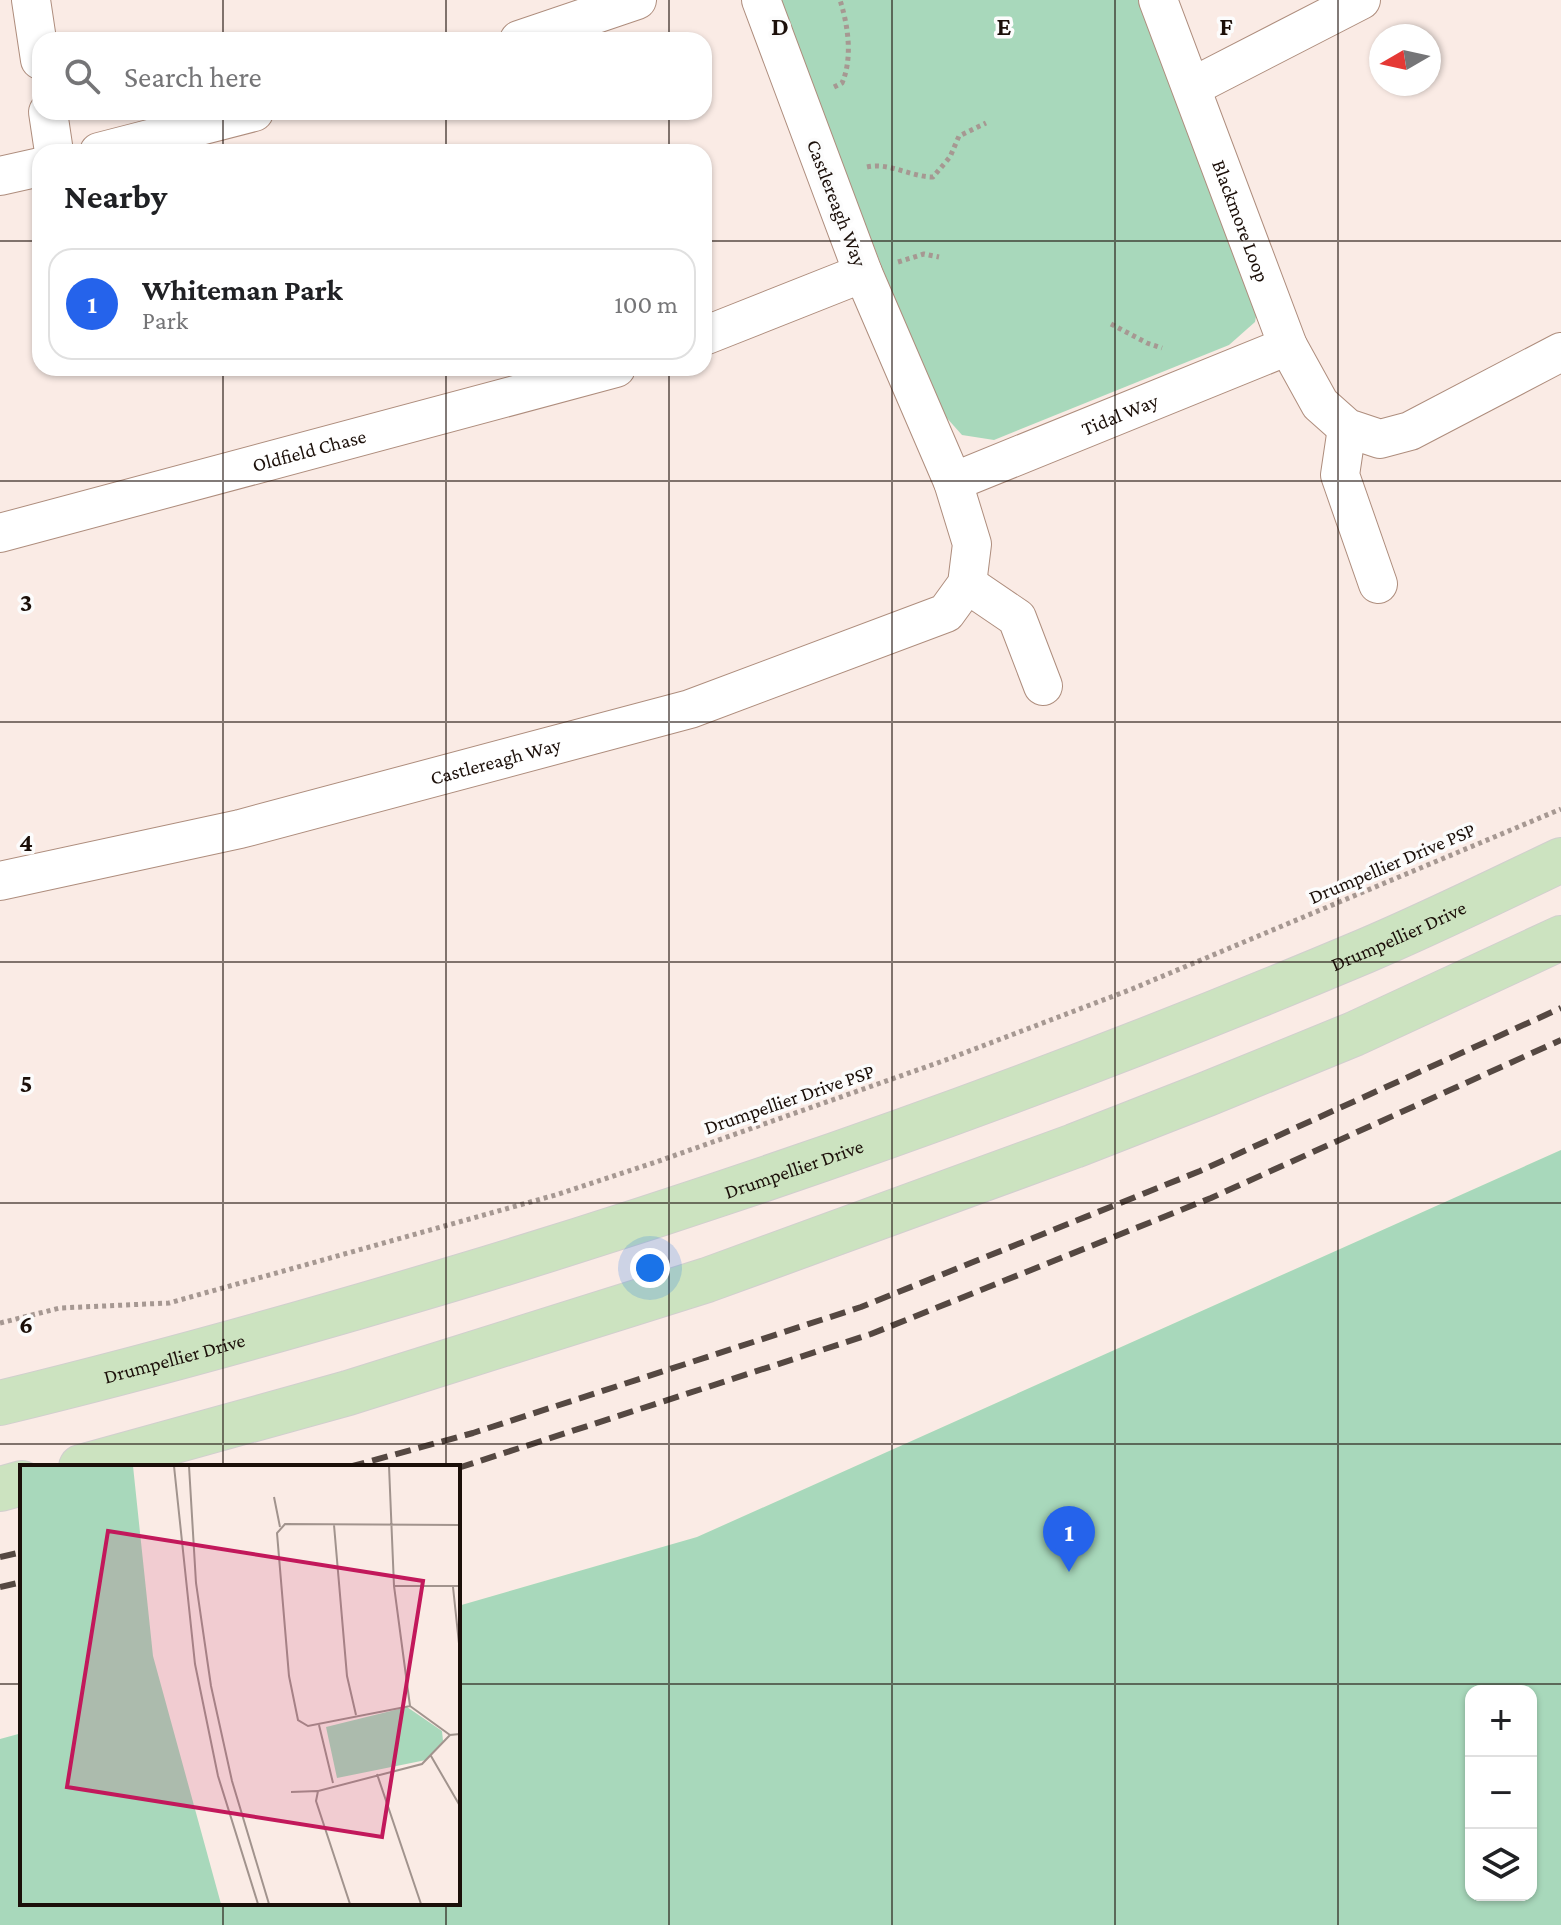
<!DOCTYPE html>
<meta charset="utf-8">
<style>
:root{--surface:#fff;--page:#f2f2f2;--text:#202124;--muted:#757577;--line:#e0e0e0;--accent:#2563eb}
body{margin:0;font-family:"Crimson Pro",serif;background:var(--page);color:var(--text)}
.controls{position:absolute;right:24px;bottom:24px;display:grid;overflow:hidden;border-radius:16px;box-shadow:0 2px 6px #0004}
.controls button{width:72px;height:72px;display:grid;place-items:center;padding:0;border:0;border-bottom:2px solid var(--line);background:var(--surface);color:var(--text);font:40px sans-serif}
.compass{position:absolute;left:1369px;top:24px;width:72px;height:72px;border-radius:50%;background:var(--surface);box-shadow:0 2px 6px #0004;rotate:261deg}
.you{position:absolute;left:650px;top:1268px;width:28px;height:28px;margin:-20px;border:6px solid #fff;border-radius:50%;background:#1a73e8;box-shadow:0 0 0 12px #1a73e833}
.badge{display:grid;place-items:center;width:52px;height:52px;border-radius:50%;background:var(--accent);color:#fff;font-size:26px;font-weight:700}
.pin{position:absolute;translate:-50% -66px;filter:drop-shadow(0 2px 4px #0008)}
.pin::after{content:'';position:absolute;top:42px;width:28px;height:24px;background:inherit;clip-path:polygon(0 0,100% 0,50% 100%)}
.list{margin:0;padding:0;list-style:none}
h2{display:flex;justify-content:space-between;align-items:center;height:104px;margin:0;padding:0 32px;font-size:34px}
h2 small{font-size:26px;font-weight:400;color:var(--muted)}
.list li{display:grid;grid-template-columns:52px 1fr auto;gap:24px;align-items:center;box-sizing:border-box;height:112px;margin:0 16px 16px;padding:0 16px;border:2px solid var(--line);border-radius:24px}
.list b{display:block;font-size:30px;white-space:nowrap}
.list p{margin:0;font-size:26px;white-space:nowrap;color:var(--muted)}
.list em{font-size:26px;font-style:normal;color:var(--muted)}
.icon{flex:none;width:44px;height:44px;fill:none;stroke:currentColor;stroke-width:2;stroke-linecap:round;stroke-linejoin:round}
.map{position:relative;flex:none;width:1561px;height:1925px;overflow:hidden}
.search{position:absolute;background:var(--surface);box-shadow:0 2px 6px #0004;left:32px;top:32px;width:680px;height:88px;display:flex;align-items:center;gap:20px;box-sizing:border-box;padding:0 28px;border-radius:24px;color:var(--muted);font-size:30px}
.panel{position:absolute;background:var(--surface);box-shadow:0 2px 6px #0004;left:32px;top:144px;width:680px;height:232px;border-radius:24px}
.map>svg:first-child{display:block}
.green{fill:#a8d8bb;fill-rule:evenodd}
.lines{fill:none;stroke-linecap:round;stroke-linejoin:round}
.minor-casing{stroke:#ae8d7d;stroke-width:40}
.major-casing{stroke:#d1cfce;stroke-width:46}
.path{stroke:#a69892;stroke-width:5;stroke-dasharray:4 4;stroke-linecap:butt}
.minor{stroke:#fff;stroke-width:38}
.major{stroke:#cce3c0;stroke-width:44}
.rail{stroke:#554842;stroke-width:6;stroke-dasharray:16 8;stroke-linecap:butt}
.grid{fill:none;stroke:#1b0f09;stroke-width:2;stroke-opacity:0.55}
.labels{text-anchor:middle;stroke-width:7;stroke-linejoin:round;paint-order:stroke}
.street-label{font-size:20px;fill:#1b0f09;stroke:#fcfcfc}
.inset-road{fill:none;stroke:#a1938d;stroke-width:2}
.view{fill:#c2185b;fill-opacity:0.15;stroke:#c2185b;stroke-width:4}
.inset-edge{fill:none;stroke:#1b0f09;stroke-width:4}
.grid-label{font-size:26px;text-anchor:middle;font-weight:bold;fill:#1b0f09;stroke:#fcfcfc;stroke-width:7;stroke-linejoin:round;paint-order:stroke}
</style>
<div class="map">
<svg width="1561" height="1925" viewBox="0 0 1561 1925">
<rect width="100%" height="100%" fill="#faebe5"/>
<g class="green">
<polygon points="777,0 1146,0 1260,293 1255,322 1229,345 994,440 962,435 937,407"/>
<path d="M 1561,1150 L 1561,1925 L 0,1925 L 0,1739 L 22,1733 L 22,1903 L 458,1903 L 458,1606 L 697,1537 ZM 1471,1691 L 1531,1691 L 1531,1895 L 1471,1895 Z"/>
</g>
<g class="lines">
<g class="minor-casing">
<g id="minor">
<polyline points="31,0 40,60"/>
<path id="s1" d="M 1158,0 L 1288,346 L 1320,404 L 1347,428 L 1380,439 L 1410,431 L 1561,352"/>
<polyline points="519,40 637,0"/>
<polyline points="1192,87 1361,0"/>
<polyline points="48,112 54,152"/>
<polyline points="99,152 254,112"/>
<polyline points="0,176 40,167"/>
<polyline points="704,336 863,273"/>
<polyline points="1347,428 1340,475 1378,584"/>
<path id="s2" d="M 953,482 L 1288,346"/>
<path id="s3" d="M 0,533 L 616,368"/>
<polyline points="967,584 1017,618 1043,686"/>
<path id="s4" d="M 0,881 L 240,829 L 690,709 L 946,613 L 967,584 L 972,544 L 953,482 L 863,273 L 761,0"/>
</g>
</g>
<g class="major-casing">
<g id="major">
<path id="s5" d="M 0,1403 C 165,1363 327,1317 489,1268 C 786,1177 1078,1072 1365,951 C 1431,923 1496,891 1561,860"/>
<polyline points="81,1467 348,1393 707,1280 1074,1146 1207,1094 1354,1034 1561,938"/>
<polyline points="0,1489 22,1483"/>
</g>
</g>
<g class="path">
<path d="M 834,87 L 842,83 C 853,58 848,25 840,0"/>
<path d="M 867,167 C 889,162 911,177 933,177 L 950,157 L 959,136 L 986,123"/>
<polyline points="898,262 924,254 939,257"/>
<polyline points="1111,324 1147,343 1162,348"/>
<polyline points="0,1323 60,1308 169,1303 559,1194 656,1162 943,1061 1132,989 1561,809"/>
</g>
<use href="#minor" class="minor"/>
<use href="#major" class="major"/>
<g class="rail">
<polyline points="349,1467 473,1433 861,1307 1200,1171 1561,1008"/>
<polyline points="458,1468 871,1334 1211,1198 1561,1040"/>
<polyline points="0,1557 22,1552"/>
<polyline points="0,1587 22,1582"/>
</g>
</g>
<path class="grid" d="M 223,0 L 223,40M 446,0 L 446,40M 669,0 L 669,40M 892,0 L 892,1925M 1115,0 L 1115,1925M 1338,0 L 1338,1925M 223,112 L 223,152M 446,112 L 446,152M 669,112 L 669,152M 0,241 L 40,241M 704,241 L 1561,241M 223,368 L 223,1467M 446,368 L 446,1467M 669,368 L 669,1925M 0,481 L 1561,481M 0,722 L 1561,722M 0,962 L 1561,962M 0,1203 L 1561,1203M 0,1444 L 1561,1444M 0,1684 L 22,1684M 458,1684 L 1561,1684M 223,1903 L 223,1925M 446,1903 L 446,1925"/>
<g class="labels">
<g class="street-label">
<text transform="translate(837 203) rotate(69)" y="7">Castlereagh Way</text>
<text dy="7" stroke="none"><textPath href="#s1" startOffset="236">Blackmore Loop</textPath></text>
<text dy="7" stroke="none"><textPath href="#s2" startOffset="180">Tidal Way</textPath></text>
<text dy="7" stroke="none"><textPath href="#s3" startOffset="320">Oldfield Chase</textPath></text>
<text dy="7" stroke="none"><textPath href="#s4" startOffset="510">Castlereagh Way</textPath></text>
<text transform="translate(1392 863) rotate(-23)" y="7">Drumpellier Drive PSP</text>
<text dy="7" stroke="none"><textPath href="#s5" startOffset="1476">Drumpellier Drive</textPath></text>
<text transform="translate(789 1099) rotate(-19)" y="7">Drumpellier Drive PSP</text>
<text dy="7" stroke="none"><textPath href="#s5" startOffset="828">Drumpellier Drive</textPath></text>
<text dy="7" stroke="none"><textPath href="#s5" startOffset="180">Drumpellier Drive</textPath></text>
</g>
</g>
<g transform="translate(20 1465)">
<rect width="440" height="440" fill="#faebe5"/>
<path d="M 0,1 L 113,1 L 133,191 L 201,439 L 0,439 ZM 387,242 L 422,266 L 423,276 L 406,295 L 317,313 L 306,262 Z" fill="#a8d8bb"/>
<path class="inset-road" d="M 154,1 L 175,199 L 198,311 L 238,439M 169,1 L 176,118 L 191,221 L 212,316 L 249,439M 369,1 L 374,121 L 390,241M 254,32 L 260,62M 314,60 L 327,211 L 336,250M 374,121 L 440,121M 433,122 L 440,188M 299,260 L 313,318M 430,270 L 390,241 L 288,261 L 278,255 L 269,211 L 257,68 L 265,59 L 440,60M 411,291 L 440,341M 357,309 L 401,439M 271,327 L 298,326M 330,439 L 296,336 L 298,326 L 402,299 L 430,270 L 440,269"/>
<path class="view" d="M 88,66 L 403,116 L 362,372 L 47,322 Z"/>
<rect width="440" height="440" class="inset-edge"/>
</g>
<g class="grid-label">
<text x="780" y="35">D</text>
<text x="1004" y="35">E</text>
<text x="1226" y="35">F</text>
<text x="26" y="611">3</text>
<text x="26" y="851">4</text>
<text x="26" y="1092">5</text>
<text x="26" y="1333">6</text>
</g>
</svg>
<div class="controls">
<button>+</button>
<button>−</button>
<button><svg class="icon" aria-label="layers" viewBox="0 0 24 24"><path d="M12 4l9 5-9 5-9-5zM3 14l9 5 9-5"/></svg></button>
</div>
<svg class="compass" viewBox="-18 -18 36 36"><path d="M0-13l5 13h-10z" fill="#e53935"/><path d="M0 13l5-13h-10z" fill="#757577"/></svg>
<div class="you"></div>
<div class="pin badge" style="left:1069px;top:1572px">1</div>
<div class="search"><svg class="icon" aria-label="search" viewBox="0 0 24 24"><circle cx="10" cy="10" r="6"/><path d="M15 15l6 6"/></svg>Search here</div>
<section class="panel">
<h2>Nearby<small></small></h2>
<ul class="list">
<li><span class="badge">1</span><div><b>Whiteman Park</b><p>Park</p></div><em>100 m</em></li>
</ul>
</section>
</div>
